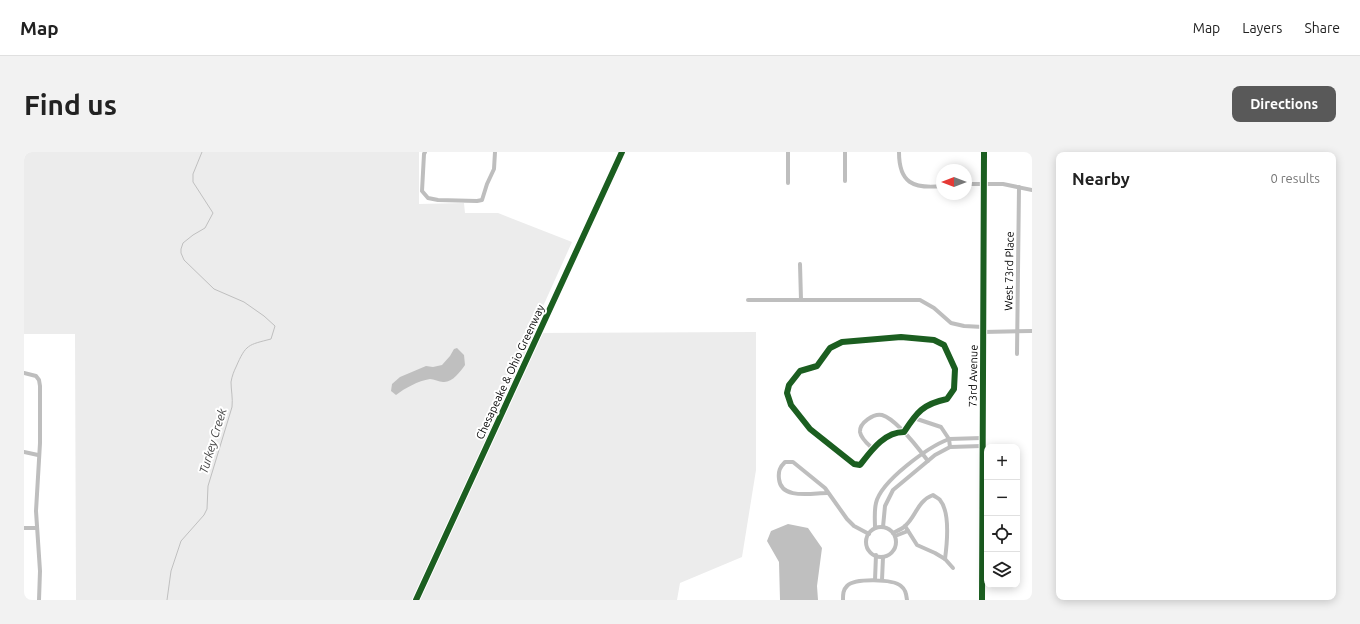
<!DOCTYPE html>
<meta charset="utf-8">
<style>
:root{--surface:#fff;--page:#f2f2f2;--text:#222;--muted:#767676;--line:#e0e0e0;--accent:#595959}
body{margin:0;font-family:Ubuntu,sans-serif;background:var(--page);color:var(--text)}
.controls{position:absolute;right:12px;bottom:12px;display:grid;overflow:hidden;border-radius:8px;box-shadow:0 2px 10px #0003}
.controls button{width:36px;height:36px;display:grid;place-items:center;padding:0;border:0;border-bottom:1px solid var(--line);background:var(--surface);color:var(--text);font:20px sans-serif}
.compass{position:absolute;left:912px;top:12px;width:36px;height:36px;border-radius:50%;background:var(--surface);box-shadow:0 2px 10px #0003;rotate:270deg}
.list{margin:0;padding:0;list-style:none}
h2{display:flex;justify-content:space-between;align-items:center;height:52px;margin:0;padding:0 16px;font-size:17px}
h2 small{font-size:13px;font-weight:400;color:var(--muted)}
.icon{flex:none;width:22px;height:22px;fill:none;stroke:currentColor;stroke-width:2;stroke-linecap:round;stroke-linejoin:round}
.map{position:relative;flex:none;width:1008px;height:448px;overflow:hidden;border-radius:8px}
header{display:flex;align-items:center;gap:24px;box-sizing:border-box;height:56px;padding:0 20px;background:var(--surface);border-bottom:1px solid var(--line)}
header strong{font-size:19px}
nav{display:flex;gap:22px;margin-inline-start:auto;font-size:14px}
.intro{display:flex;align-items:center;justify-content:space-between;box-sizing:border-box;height:96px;padding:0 24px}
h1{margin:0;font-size:28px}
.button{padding:10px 18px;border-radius:8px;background:var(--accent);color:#fff;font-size:14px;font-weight:700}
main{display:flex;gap:24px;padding:0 24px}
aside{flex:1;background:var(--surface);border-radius:8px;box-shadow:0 2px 10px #0003}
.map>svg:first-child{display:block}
.green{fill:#ececec}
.water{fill:#bfbfbf}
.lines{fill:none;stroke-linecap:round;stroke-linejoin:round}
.stream{stroke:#bfbfbf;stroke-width:1}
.minor{stroke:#bebebe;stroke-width:4}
.tertiary{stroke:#bebebe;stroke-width:4.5}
.cycleway-casing{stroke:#fff;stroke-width:8}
.cycleway{stroke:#1b5e20;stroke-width:6}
.labels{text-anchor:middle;stroke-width:4;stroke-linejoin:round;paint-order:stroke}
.street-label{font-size:11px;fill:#000;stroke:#fff}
.water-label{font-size:12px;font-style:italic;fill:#444;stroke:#fff}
</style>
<header>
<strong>Map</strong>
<nav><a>Map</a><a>Layers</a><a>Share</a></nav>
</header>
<div class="intro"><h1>Find us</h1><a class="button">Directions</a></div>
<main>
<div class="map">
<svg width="1008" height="448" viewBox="0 0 1008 448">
<rect width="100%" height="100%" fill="#fff"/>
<polygon class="green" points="0,0 395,0 395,52 440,51 441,61 474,61 548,90 507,181 732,180 732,318 718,405 656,431 653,448 52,448 51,182 0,182"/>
<g class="water">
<path d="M 433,196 L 440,203 L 441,213 C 436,220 428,231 419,230 C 415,230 410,227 406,227 C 394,229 381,236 372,243 L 367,239 L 368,232 L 376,225 L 402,214 L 409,215 L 418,213 L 426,204 L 430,197 Z"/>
<polygon points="764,372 784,376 798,396 793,434 794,448 756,448 755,410 743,389 747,379"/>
</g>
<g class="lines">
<path class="stream" d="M 143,448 L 147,419 L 157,389 L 180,363 L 183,357 L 184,334 L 208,255 C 209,246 207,238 207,230 C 208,224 210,219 212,215 C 222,192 224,193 247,187 L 251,174 L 240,164 L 220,150 L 190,137 L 160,108 L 157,101 L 157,97 L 159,91 L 169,83 L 181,76 L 189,61 L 169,30 L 169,22 L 178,0"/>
<g class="minor">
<polyline points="401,0 400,2 398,39 404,46 414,48 453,49 458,48 463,32 470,17 471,0"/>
<polyline points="764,0 764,31"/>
<path d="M 875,0 C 875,31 889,37 918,34"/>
<polyline points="821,29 821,0"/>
<polyline points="942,32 979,32 1008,38"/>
<polyline points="776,112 777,148"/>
<polyline points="724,148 896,148 910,156 927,171 940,174 959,175"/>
<polyline points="959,180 1008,179"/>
<path d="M 877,185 L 910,188 L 920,193 L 931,217 L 930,237 L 923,247 C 899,252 893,260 880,280 C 860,280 847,299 836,313 L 830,312 L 786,277 L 767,253 L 763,241 L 765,233 L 776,219 L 793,214 L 806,196 L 818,190 Z"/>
<polyline points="993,202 995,35"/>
<polyline points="0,221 12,224 15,228 16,234 16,291 12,359 16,419 15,448"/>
<polyline points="890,266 917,275 925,287 926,295"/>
<path d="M 849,297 C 845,293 837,287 836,280 C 835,271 850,261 858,263 C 872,267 895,297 904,309"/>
<polyline points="0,300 14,303"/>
<path d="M 803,341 C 788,341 757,348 755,327 C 754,319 756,315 761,310 L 769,310 L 801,336 L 823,367 L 830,374 L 845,382"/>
<polyline points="881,374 893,393 911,401 921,407 929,416"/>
<polyline points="859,375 861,354 869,338 911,303 926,295 958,294"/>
<circle cx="857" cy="390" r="15"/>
<polyline points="0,376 13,376"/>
<path d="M 851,376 C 851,368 850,359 852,351 C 857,329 904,295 925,287 L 958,286"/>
<path d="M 869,381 C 873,379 878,377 881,374 C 892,365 893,349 909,343 C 911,345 915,346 916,348 C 926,360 923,392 921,407"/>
<polyline points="871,384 884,379"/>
<polyline points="851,428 852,403"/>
<polyline points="858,428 859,405"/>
<path d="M 819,448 C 819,442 819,438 823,434 C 831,426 869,427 877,434 C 882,438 882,442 883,448"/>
</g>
<polyline class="tertiary" points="958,448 960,0"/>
<g class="cycleway-casing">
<g id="cycleway">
<path d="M 877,185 L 910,188 L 920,193 L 931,217 L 930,237 L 923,247 C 899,252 893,260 880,280 C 860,280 847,299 836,313 L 830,312 L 786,277 L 767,253 L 763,241 L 765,233 L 776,219 L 793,214 L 806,196 L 818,190 Z"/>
<polyline points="392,448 598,0"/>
<polyline points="958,448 960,0"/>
</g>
</g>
<use href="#cycleway" class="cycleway"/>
</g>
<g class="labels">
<g class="street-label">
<text transform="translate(985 119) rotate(-89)" y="4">West 73rd Place</text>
<text transform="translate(486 220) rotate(-65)" y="4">Chesapeake &amp; Ohio Greenway</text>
<text transform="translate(949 224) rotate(-89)" y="4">73rd Avenue</text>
</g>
<g class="water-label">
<text transform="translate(189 289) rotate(-73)" y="4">Turkey Creek</text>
</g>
</g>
</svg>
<div class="controls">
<button>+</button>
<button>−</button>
<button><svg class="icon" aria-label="locate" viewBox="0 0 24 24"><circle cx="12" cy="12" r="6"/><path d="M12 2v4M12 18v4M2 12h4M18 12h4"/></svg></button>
<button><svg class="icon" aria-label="layers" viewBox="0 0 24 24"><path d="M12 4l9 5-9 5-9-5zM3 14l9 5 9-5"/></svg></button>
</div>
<svg class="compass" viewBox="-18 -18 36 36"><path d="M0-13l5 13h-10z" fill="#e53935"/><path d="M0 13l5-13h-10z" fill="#767676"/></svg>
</div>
<aside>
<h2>Nearby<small>0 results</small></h2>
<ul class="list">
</ul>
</aside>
</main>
